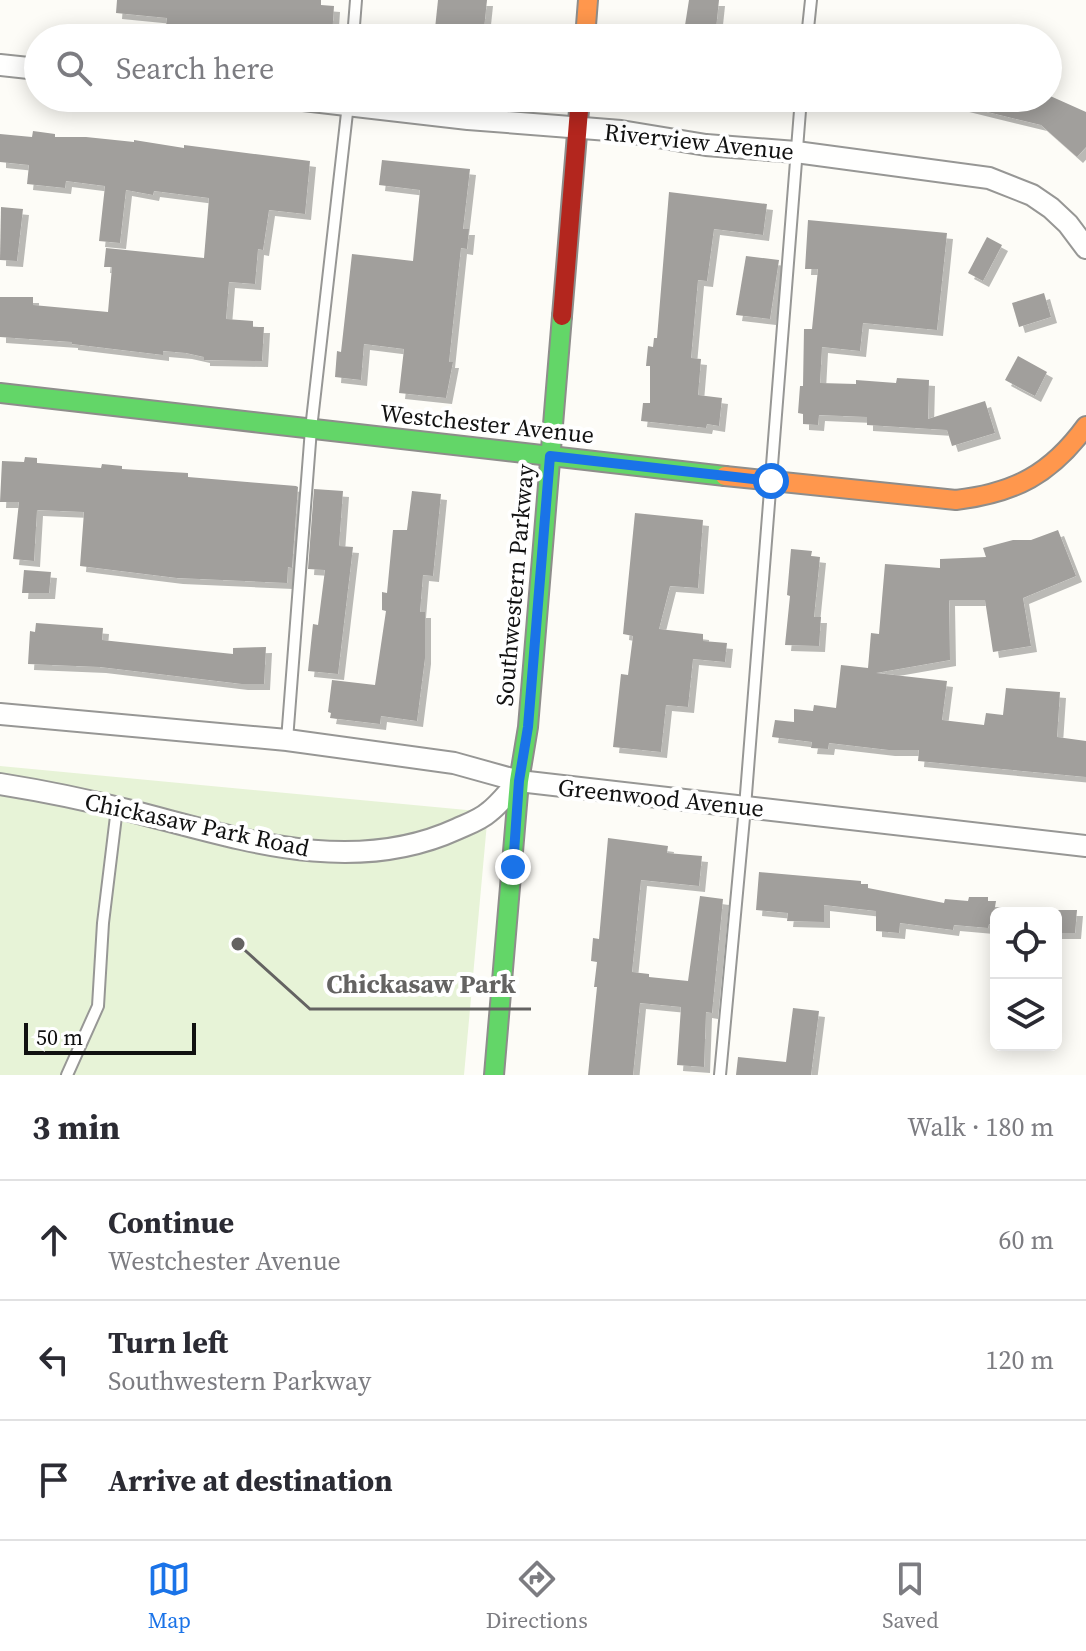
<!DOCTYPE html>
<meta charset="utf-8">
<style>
:root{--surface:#fff;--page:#f2f2f3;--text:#2b2b33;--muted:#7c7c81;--line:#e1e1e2;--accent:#1a73e8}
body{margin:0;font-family:"Source Serif 4",serif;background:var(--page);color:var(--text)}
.controls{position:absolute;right:24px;bottom:24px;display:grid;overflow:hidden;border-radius:12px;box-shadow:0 4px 20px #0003}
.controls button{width:72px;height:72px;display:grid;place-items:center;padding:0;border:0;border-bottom:2px solid var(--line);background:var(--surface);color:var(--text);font:40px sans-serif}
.scale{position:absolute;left:24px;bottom:20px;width:172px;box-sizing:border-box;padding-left:8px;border:4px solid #111;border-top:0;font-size:22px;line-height:28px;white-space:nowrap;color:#111;-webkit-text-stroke:6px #fff;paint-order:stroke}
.stop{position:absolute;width:24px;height:24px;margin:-18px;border:6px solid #1a73e8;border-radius:50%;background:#fff}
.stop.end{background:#1a73e8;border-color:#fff;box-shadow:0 2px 8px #0008}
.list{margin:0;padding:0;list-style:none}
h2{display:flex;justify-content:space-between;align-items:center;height:104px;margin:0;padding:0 32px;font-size:34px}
h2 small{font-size:26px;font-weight:400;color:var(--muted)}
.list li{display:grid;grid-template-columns:52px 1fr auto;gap:24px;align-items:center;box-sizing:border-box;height:120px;padding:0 32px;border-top:2px solid var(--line)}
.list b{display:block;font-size:30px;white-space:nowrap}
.list p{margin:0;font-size:26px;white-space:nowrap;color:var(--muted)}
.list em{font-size:26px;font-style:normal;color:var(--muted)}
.icon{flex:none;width:44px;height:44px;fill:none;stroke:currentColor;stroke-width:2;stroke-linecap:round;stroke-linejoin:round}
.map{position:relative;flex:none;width:1086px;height:1075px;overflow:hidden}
.search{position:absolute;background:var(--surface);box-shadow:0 4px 20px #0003;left:24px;right:24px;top:24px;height:88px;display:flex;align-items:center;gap:20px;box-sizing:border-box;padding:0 28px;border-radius:44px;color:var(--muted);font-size:30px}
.sheet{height:464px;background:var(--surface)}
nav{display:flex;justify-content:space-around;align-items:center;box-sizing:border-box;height:112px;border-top:2px solid var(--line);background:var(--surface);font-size:22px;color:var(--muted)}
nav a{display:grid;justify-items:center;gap:4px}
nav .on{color:var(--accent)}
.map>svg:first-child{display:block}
.green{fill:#e7f3d7}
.building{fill:#a19f9c;filter:url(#shadow)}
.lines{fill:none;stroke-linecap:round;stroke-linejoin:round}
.lane-casing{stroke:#979795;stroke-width:14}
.street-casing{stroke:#979795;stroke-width:24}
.fast-casing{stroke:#8e8d8b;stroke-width:22}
.slow-casing{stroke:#8e8d8b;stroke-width:22}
.jam-casing{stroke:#8e8d8b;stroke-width:22}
.lane{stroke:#fffffe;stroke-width:10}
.street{stroke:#fffffe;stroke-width:20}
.fast{stroke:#63d668;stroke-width:18}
.slow{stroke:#ff974d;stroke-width:18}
.jam{stroke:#b3261e;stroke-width:18}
.route{stroke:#1a73e8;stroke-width:10}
.labels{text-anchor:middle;stroke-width:8;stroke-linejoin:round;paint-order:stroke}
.street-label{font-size:24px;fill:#111;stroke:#fff}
.leader{fill:none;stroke:#646362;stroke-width:3}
.callout-dot{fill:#646362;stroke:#fff;stroke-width:3}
.callout-label{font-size:26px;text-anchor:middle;font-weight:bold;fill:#646362;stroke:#fff;stroke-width:8;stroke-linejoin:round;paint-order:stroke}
</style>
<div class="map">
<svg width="1086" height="1075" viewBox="0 0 1086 1075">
<defs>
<filter id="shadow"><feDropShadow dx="6" dy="6" stdDeviation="0" flood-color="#0004"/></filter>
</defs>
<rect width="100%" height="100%" fill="#fdfcf7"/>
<polygon class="green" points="0,766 488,812 464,1075 0,1075"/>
<g class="building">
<polygon points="117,0 321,0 321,5 334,6 332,36 227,28 227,33 166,26 167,18 116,13"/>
<polygon points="438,0 487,0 483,38 434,38"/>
<polygon points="689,0 719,0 715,38 683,38"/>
<polygon points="1048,95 1086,112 1086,147 1077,157 1041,125 951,103 952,98 1048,98"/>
<polygon points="33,131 55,134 55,137 86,137 134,142 134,140 184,148 184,145 310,161 305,214 269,210 263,250 258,249 255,284 229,282 226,319 253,321 253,327 264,327 262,361 204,360 204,357 186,353 163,351 163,355 72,344 72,342 0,337 0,297 33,297 33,305 108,312 112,267 104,267 106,248 204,258 209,198 154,191 153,195 126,190 120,243 99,241 105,186 66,181 65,188 27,184 29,165 0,162 0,134 32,137"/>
<polygon points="382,160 470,169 463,229 469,229 467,249 461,248 449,362 453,362 446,398 399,393 404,349 364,344 361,380 335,377 337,351 341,352 352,254 413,261 420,190 379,185"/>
<polygon points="669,192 767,204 763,235 714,229 707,281 698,280 691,358 701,359 698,395 722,398 719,426 707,424 706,428 641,421 643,403 650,403 650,366 646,366 648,346 653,347 654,338 657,338"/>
<polygon points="1,207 23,209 17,261 0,260"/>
<polygon points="808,220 947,233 937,330 863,323 860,351 822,347 820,383 856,384 856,380 896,383 897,378 929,380 928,419 985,401 995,433 952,446 947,430 867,425 867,417 819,415 818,425 803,424 803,414 798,413 800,386 803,386 804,329 812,329 818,269 805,269"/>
<polygon points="987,237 1002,245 983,281 968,273"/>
<polygon points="746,256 779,260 770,319 736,315"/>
<polygon points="1044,293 1051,317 1019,327 1012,303"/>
<polygon points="1018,356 1047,372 1035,396 1005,380"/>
<polygon points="25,457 37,458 37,463 101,468 102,464 122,466 122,469 188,473 188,477 296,486 298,487 292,568 288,567 287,583 177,578 80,566 84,512 37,510 34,561 13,559 19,502 0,502 2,461 24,462"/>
<polygon points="314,489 343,491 339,546 353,547 338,674 308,671 313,624 318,625 325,570 308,569"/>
<polygon points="412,491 441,494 433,576 423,575 420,612 425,612 425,658 417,721 381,716 380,724 330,718 331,713 328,712 332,680 375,685 386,611 382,610 382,592 387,593 393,530 407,530"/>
<polygon points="635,513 703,520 698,588 670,586 659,629 703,634 703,641 727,643 725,662 693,659 688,707 666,705 661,752 613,747 621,674 628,675 633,636 623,634"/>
<polygon points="1058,530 1076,576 1023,598 1031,646 993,652 985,600 949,600 950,660 876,673 947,681 942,720 984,725 986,713 1003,715 1006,688 1060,692 1057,737 1086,741 1086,777 918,761 919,750 889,750 829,743 828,749 811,748 812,742 772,737 775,720 794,722 794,709 813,711 814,705 836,708 841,665 868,668 871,633 879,634 885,564 940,568 940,559 986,557 983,548 1013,540 1031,540"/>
<polygon points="791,549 812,551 811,556 820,557 814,617 821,617 819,646 785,645 790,596 787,595"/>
<polygon points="24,570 51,572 49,593 22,593"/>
<polygon points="36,623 103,628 102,640 176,648 233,654 233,648 266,647 264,684 242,684 100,667 28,664 30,631 35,632"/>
<polygon points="608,838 668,846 667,853 702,856 699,886 641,880 632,972 649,974 649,977 688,981 700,896 723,899 712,1013 706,1012 704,1067 677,1065 681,1007 640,1003 633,1075 588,1075 597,987 594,987 597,962 591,961 593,938 599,939"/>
<polygon points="759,872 861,881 861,884 868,884 868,888 944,903 945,899 968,901 969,897 988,897 988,901 996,901 992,925 989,924 988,928 954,925 953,930 900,923 899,933 876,931 876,911 824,905 824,922 787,921 788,913 756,910"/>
<polygon points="1056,910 1077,910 1075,933 1056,933"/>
<polygon points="793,1008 819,1011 811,1075 736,1075 738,1057 786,1062"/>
</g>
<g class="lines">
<g class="lane-casing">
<g id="lane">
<polyline points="353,38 356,0"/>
<polyline points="807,38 811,0"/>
<polyline points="287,740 311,429 348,104"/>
<polyline points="67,1075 98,1006 103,923 117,808"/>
<polyline points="720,1075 745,807 801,98"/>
</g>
</g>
<g class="street-casing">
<g id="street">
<polyline points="0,65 38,69"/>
<polyline points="286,98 468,119 621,131 706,145 796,152 989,178 1032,195 1051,208 1068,224 1086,248"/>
<polyline points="0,714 287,740 454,763 519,781 1086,846"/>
<path d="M 0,784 C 44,791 88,800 131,811 C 238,838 350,878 457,829 C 468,824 480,820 489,812 C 500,804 509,791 519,781"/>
</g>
</g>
<g class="fast-casing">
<g id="fast">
<polyline points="0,393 725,476"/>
<polyline points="494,1075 519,781 528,727 562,316"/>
</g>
</g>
<g class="slow-casing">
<g id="slow">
<polyline points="585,38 588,0"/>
<path d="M 725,476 L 956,500 C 1015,493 1051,474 1086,426"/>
</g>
</g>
<g class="jam-casing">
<polyline id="jam" points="562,316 580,98"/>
</g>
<use href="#lane" class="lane"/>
<use href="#street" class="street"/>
<use href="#fast" class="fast"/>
<use href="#slow" class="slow"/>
<use href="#jam" class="jam"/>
</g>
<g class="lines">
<polyline class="route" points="513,867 519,781 528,727 550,456 771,481"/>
</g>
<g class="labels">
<g class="street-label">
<text transform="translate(699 142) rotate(6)" y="8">Riverview Avenue</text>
<text transform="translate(487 424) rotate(6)" y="8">Westchester Avenue</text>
<text transform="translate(515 585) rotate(-85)" y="8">Southwestern Parkway</text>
<text transform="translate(661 798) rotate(6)" y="8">Greenwood Avenue</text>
<text transform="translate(197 825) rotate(12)" y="8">Chickasaw Park Road</text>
</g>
</g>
<path class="leader" d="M238 944L310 1009H531"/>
<circle class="callout-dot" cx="238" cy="944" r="8"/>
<g class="callout-label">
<text x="421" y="993">Chickasaw Park</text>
</g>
</svg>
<div class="controls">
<button><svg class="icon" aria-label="locate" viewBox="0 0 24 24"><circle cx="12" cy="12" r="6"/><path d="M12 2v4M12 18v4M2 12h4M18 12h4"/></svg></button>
<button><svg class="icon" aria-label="layers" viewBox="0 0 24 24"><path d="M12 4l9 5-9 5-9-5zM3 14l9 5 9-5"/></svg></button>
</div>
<div class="scale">50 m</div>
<div class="stop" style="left:771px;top:481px"></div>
<div class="stop end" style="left:513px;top:867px"></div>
<div class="search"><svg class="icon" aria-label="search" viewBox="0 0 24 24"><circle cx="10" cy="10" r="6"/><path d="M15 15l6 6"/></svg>Search here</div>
</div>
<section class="sheet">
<h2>3 min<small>Walk · 180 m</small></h2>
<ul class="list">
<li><svg class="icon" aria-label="ahead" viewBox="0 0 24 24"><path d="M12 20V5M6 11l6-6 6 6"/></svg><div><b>Continue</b><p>Westchester Avenue</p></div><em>60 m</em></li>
<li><svg class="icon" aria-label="left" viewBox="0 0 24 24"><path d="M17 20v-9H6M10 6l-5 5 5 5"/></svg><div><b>Turn left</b><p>Southwestern Parkway</p></div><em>120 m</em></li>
<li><svg class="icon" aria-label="arrive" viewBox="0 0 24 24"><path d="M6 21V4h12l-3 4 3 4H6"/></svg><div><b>Arrive at destination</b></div></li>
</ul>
</section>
<nav>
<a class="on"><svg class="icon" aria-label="map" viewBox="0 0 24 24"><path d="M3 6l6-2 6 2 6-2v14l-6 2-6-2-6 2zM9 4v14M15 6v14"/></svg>Map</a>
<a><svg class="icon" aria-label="directions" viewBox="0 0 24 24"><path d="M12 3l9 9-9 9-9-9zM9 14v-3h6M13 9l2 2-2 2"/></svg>Directions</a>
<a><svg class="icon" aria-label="saved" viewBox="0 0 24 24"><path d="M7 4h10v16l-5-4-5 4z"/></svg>Saved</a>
</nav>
